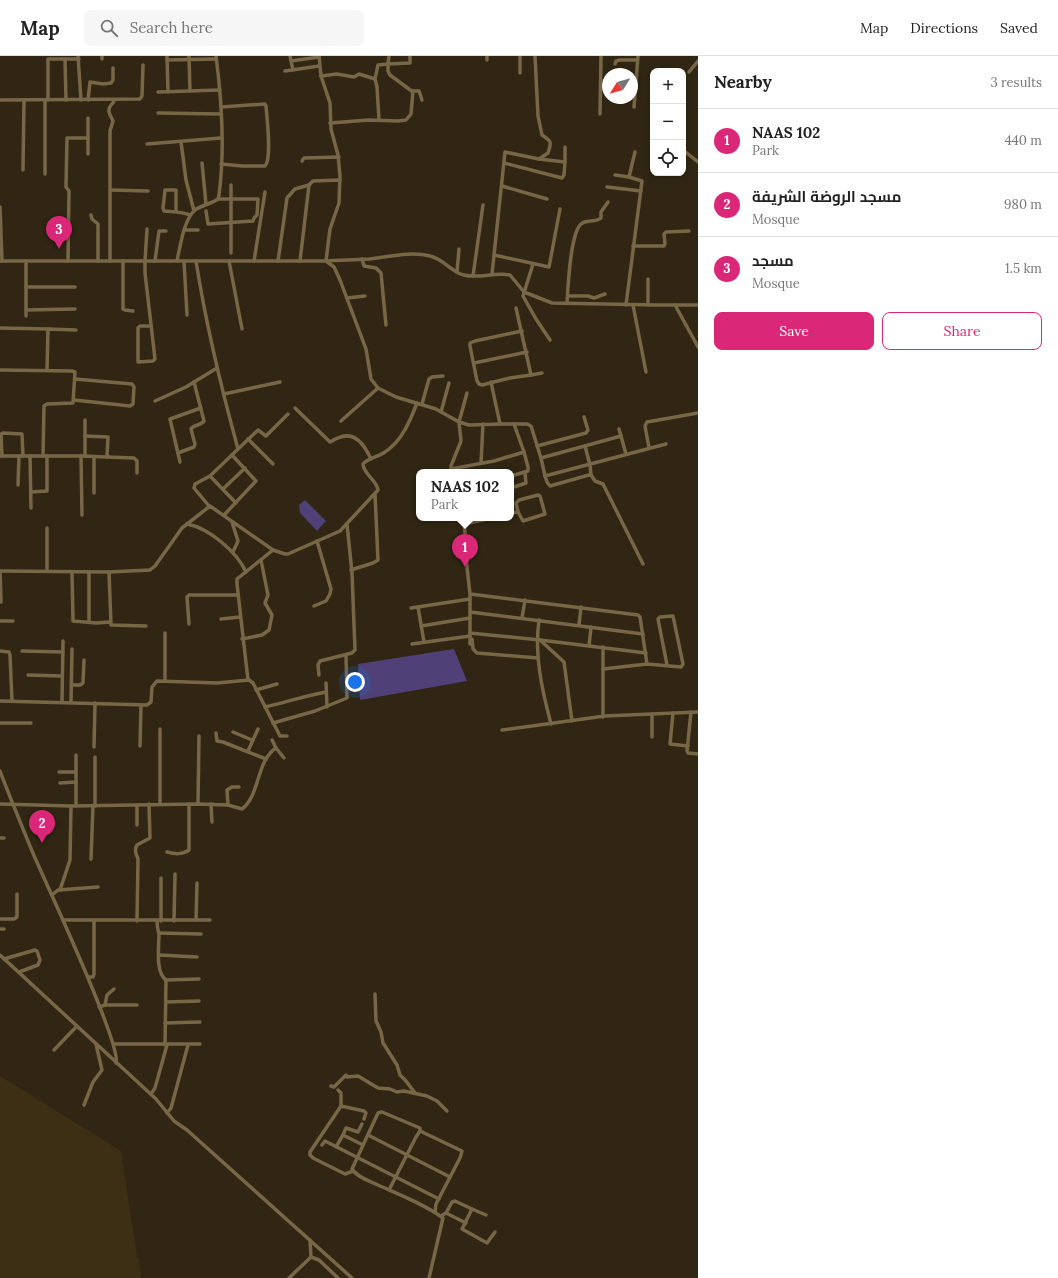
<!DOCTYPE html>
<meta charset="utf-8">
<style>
:root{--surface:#fff;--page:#f6f6f6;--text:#222;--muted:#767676;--line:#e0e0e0;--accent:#db2777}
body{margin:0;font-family:Lora,Cairo,serif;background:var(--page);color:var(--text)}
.controls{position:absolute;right:12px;top:12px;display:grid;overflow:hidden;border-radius:8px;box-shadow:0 2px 6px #0003}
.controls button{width:36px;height:36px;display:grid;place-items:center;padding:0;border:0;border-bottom:1px solid var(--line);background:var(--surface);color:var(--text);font:20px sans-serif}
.compass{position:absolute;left:602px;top:12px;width:36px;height:36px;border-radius:50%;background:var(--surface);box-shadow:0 2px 6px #0003;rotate:233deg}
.you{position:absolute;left:355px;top:626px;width:14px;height:14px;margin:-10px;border:3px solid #fff;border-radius:50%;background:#1a73e8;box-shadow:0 0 0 6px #1a73e833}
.badge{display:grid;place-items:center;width:26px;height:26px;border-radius:50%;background:var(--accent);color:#fff;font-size:13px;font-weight:700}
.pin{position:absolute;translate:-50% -33px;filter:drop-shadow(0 1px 2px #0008)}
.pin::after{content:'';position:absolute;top:21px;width:14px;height:12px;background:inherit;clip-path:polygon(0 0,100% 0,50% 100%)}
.popup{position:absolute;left:416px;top:413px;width:98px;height:52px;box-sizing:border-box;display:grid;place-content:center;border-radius:8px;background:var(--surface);filter:drop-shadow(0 1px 3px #0005);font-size:13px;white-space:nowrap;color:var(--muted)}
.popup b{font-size:15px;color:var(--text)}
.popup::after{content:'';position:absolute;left:50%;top:100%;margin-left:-8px;border:8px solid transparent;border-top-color:var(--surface)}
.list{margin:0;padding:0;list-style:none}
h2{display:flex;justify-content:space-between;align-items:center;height:52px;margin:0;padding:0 16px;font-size:17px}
h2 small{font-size:13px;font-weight:400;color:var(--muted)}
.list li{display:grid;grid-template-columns:26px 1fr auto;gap:12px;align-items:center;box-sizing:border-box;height:64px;padding:0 16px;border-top:1px solid var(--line)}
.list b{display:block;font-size:15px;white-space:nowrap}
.list p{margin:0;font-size:13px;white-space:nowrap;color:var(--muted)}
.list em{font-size:13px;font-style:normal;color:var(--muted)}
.actions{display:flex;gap:8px;padding:12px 16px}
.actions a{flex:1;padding:9px 0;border:1px solid var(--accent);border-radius:8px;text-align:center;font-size:14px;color:var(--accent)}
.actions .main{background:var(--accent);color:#fff}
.icon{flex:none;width:22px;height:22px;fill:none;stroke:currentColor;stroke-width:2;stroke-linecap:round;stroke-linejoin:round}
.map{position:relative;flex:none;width:698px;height:1222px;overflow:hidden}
header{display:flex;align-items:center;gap:24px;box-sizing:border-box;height:56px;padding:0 20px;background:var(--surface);border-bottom:1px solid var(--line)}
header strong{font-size:19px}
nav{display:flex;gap:22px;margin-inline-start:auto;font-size:14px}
.search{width:280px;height:36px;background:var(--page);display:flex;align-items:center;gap:10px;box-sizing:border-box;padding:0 14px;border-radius:8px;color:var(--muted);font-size:15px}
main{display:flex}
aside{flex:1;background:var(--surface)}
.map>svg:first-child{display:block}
.built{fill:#3c2f14}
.green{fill:#4f4177}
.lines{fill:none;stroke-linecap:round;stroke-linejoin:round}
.minor{stroke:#786747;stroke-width:3.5}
</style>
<header>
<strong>Map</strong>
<div class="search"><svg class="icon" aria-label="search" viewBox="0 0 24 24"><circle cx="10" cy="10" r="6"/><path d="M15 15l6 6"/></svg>Search here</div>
<nav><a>Map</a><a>Directions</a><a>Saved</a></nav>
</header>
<main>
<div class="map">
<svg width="698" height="1222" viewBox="0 0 698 1222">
<rect width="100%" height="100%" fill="#302613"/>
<polygon class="built" points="0,1020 121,1095 137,1201 139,1203 141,1222 0,1222"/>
<g class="green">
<polygon points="305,444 326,465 317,475 300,457 299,449"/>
<polygon points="454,593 467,625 360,644 358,608"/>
</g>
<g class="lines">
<g class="minor">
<polyline points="78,0 81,44"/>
<polyline points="102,0 102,3"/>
<polyline points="167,0 168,36"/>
<polyline points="189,0 190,35"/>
<polyline points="290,0 293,14"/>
<path d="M 319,0 L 321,20 L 330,47 L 331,73 L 338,99 L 340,120 L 339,147 L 330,173 L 326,205 C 340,204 355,204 369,203 C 388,201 411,195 430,200 C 444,203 452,217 464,219 C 479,223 495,216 510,219 L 524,236 L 552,247 L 656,249 L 698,249"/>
<polyline points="410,0 410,7 388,8 388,15 390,19 413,36"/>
<polyline points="487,0 487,4"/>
<polyline points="520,0 520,17"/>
<path d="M 535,0 L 538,60 L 542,79 C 551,85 552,85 548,97 L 539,103"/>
<polyline points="65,3 66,44"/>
<polyline points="167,4 216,3"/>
<polyline points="291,5 319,1"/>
<polyline points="615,8 616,5 620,4 637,4"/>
<polyline points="285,15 319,10"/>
<polyline points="689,16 698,5"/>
<polyline points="321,20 337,18 354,21 359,18 375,23 378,9 388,8 389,0"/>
<polyline points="375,23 377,31 379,64"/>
<polyline points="158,36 220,34"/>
<polyline points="0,44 140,43 142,40 143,9"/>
<polyline points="48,44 48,3 79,3"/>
<polyline points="88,44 90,26 103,28 111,27 113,24 113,12"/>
<polyline points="634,51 638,0"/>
<polyline points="158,57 221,58"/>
<polyline points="600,58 601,0"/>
<polyline points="330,67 369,64 398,65 406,64 411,58 413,35 419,35 422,44"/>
<polyline points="88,82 88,98"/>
<polyline points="181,86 186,124 194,155"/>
<polyline points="147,88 221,82"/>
<polyline points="683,94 698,106"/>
<polyline points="302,105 304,102 339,101"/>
<polyline points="202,107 206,148"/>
<polyline points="504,107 562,122 564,119 565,106"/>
<path d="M 221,108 L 242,110 L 265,110 C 272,103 267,62 266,50 L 265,48 L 221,51"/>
<polyline points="23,114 24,44"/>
<polyline points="45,118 45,44"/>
<polyline points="615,119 629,121 642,125 626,249"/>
<polyline points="629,121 635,96"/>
<polyline points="231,129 231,197"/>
<polyline points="502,130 547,143"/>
<polyline points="607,131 641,135"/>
<polyline points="110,134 148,135"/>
<polyline points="0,151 2,205"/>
<polyline points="206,155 208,168 253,165 254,162 257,159 258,143 218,143"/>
<path d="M 176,156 L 176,134 L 165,134 L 163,152 L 164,155 C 173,156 182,156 190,159"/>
<polyline points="91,159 92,163 98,168 98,205"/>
<polyline points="147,173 145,205 145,217 155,303 153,305 138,306 138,272 140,270 151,270"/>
<polyline points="185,174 198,174"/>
<polyline points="633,190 664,190 665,188 664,178 666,176 689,175"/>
<polyline points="494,199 549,211 560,153"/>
<polyline points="362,203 364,210 376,212 381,217 386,269"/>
<polyline points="0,205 326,205 334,211 340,224 366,293 371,323 378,332 396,341 436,353 459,366 461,385 451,410 451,416"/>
<polyline points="26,205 26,260"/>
<polyline points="68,205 69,135 66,131 67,82 88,82 88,62"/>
<path d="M 110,205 L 110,75 L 113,65 C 111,60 106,55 111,49 C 114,45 113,49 114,44"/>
<polyline points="123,205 123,253 125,254 133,255"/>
<polyline points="155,205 159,175 166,175"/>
<path d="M 177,205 C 180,191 184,163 195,154 C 202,149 211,148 218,143 L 219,139 C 225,94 222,46 216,0"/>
<polyline points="184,205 187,259"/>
<path d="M 196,205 C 206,269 221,331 238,393"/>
<polyline points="229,205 242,273"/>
<polyline points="254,205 265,136"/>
<polyline points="278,205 287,142 295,133 309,129"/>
<polyline points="300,205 309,129 313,125 340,124"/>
<polyline points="533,208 523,240 536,263 550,284"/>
<polyline points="457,216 459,193"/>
<polyline points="492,218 505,96 539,103 565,106 565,91"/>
<polyline points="473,220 483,149"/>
<polyline points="648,223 648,249"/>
<polyline points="26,231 75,231"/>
<polyline points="568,240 588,240 594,242 605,238"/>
<polyline points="347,242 365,240"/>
<path d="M 567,247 C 568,232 570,178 581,168 C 587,163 595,167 601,162 L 601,156 L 608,146"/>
<polyline points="633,249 646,316"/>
<polyline points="675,249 698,291"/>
<polyline points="516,252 531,319 542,317"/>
<polyline points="26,254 75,253"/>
<polyline points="0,272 48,273"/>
<polyline points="522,275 475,285 470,287 470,290 477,325 479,328 482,329 510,322 531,319"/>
<polyline points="474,307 527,296"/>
<polyline points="0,314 72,315 75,316 73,347 47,348 44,350 43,400"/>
<polyline points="47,314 48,273 76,274"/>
<polyline points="491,326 500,368 527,368 531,370 541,402"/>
<polyline points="467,337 459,366 469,369 500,368"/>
<polyline points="224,338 280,326"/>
<polyline points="74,344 130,350 133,348 134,331 132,328 75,323"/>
<polyline points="155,345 186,331 217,312"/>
<polyline points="422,348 429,323 432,321 443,320"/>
<path d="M 295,352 L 330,386 C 333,385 334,383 338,382 C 355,374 365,390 371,403"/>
<polyline points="441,356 449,327"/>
<polyline points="341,365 378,332"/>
<polyline points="619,373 626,398"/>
<polyline points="85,380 108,381 107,401"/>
<polyline points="621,380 541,402 545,420 666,388"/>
<polyline points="248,383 273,408"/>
<polyline points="537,390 586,377 588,374 584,361"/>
<polyline points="585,390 590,409 591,419"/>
<polyline points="649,392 645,370 647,366 698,357"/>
<path d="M 178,397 L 194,391 L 195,388 L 191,373 C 194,368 201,370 204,365 L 194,326"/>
<polyline points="0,400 81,400 134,402 137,405 137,417"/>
<polyline points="2,400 1,378 3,377 22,378 23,400"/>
<polyline points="30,400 31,452"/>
<polyline points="81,400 82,459"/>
<polyline points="85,400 85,364"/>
<polyline points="180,406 170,363 201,352"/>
<polyline points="481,407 483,368"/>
<polyline points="451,413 494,405 524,396 514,368"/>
<polyline points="210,420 236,447"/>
<polyline points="511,420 528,415 528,411 524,396"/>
<polyline points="545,420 547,426 550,430 589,419 591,419 595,425 603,428 643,508"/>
<polyline points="18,429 19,400"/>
<polyline points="511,432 526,427 525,417"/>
<polyline points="223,433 245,412"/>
<polyline points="31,436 47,435 47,400"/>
<polyline points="94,437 94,401"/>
<polygon points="538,439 540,440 545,458 523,465 518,456 516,447 519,444"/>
<polyline points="209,450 194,432 195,428 210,420 258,374 266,380 288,358"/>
<polyline points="511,457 518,456"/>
<polyline points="224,459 256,425 232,399"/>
<polyline points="464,462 467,511 470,538 470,588"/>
<polyline points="232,466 238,485 233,496"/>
<path d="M 187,468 C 209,472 237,496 246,516"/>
<polyline points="464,468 492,462"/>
<polyline points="351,514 373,507 378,504 375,438"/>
<polyline points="0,515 109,516 150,514 155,510 182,472 210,450 273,494"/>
<polyline points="0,515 1,546"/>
<polyline points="47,515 47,472"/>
<polyline points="72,516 73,565 96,567 110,566"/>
<polyline points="109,516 111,569 146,570"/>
<polyline points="470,538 638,559 640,561 647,608"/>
<polyline points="314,550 326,545 330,538 331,533 317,485"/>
<polyline points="418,551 424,586"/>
<polyline points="411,552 470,543"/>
<polyline points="470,556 643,578"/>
<polyline points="522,562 525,544"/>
<polyline points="221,563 240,561"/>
<path d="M 539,564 C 534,599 542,634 551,668"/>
<polyline points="0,565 13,565"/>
<polyline points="89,566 89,516"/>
<polyline points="189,568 187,541 189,539 238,539"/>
<polyline points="579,569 581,551"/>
<polyline points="421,570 470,562"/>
<polyline points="165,577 165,625"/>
<polyline points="470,577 540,584 646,597"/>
<polyline points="242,583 262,579 269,574 272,559 265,547 268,539 261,504"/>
<polyline points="472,583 473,593 477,597 538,602"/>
<polyline points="540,584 564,606 572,665"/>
<polyline points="412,588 470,580"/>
<polyline points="589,590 591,571"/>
<polyline points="603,591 603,613 647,608 681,611 683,608 673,560 660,561 658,563 667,609"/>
<polyline points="0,595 9,596 10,599 12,645"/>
<polyline points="22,595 63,596"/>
<polyline points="603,613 603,661"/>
<polyline points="28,619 62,620"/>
<polyline points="319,619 318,609 320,605 352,597 355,594 352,517 347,468"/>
<path d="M 248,624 L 237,528 L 237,523 L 273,494 L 285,498 L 288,498 L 340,475 L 378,434 C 377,424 363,418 363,408 C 368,402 378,401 385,396 C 402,385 410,365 417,347"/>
<polyline points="326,627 327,651"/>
<polyline points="72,629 80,629 83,627 84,604"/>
<polyline points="256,634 277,628"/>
<polyline points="0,645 147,649 151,646 152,631 157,625 217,627 249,624 253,627 280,680 287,680"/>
<polyline points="62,646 63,585"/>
<polyline points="71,646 72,593"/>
<path d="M 265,651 C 286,646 305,640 326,636"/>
<polyline points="691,656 687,695 688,697 698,698"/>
<polyline points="673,657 670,688 688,690"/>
<polyline points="0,667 31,667"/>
<polyline points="273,667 315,655 347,642 346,599"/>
<polyline points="160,673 160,748"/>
<polyline points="502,674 605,660 698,656"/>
<polyline points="233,676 252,684"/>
<polyline points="216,677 217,685 223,686 266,703"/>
<polyline points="652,681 652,658"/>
<polyline points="272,684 276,692 284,702"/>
<polyline points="140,690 141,649"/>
<polyline points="94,691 95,647"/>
<polyline points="248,695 258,673"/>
<path d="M 0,715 C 11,744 23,773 35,802 C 47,829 122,990 116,1007"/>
<polyline points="59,716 76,716"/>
<polyline points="60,727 76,726"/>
<path d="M 0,748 L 71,750 L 198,748 L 228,749 L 242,753 C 260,740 256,705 276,692"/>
<polyline points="198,748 199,680"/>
<polyline points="211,748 212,766"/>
<polyline points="228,749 227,734 232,731 239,731"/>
<polyline points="76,750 76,699"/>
<polyline points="95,750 95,701"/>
<polyline points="137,769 137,749"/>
<polyline points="0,782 4,782"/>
<path d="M 167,796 C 175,798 182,799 189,794 L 189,748"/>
<polyline points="91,803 93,750"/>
<polyline points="60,834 70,804 71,750"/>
<polyline points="52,839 58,834 98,831"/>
<polyline points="0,863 14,863 17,861 17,838"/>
<polyline points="63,864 210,864"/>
<polyline points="196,864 197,827"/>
<path d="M 137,865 L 138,803 C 136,798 134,794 137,789 L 150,782 L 149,748"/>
<path d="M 157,865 C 157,869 158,874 159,878 C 159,891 155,916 166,924 L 199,923"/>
<polyline points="161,865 161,822"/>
<polyline points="174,865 175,818"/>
<polyline points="0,873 4,873"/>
<polyline points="159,877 201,878"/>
<polyline points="0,899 156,1043 174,1065 187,1074 352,1222"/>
<polyline points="159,899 197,901"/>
<polyline points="4,903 35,894 37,895 40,904 38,909 19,916"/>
<polyline points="88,921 93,921 94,918 94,865"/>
<polyline points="375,938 376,965 381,976 383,987 397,1009 400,1019 406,1025 415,1037"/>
<polyline points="166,946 199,945"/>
<polyline points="105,949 107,939 114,933"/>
<polyline points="99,951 105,949 137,949"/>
<polyline points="165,967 200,966"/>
<polyline points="114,988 200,988"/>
<polyline points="165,989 166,924"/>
<polyline points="54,994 77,970"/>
<polyline points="331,1030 334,1031 346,1019 347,1021 358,1020 378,1032 390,1033 397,1036 404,1035 427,1040 437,1045 447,1055"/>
<polyline points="338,1034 341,1037 341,1050"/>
<polyline points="151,1038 155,1032 167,989"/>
<polyline points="84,1049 93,1026 102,1014 96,988"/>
<polyline points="167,1057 171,1052 188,989"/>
<polyline points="420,1075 462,1095 460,1102 436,1148 435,1156"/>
<polyline points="343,1079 346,1072 358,1076 362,1068"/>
<polyline points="368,1079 450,1121"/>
<polyline points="322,1089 325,1085 439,1143"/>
<polyline points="336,1091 343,1079 363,1089"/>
<polyline points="353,1115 345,1118 313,1102 310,1099 310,1096 341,1050 364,1055 366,1057 364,1063"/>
<path d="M 389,1134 L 416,1081 L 420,1075 L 420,1072 L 382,1056 L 378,1057 L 352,1113 C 357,1121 369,1125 378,1129 C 400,1139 424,1148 443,1162 L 429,1222"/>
<polyline points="472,1153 486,1159"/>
<polyline points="446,1157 466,1167"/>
<polyline points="441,1160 446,1157 452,1146 455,1145 472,1153 462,1173 487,1187 495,1176"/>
<polyline points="311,1201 319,1204 338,1222"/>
<polyline points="289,1222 311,1201 310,1184"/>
</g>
</g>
</svg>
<div class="controls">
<button>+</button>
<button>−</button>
<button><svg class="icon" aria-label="locate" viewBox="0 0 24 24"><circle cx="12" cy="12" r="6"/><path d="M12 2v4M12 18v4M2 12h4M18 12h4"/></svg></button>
</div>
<svg class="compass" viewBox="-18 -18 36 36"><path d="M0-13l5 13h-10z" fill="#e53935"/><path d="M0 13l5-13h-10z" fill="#767676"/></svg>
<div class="you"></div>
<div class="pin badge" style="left:465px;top:511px">1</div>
<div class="popup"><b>NAAS 102</b>Park</div>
<div class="pin badge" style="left:42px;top:787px">2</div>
<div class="pin badge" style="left:59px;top:193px">3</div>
</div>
<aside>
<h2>Nearby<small>3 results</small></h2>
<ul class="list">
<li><span class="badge">1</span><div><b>NAAS 102</b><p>Park</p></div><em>440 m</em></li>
<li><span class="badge">2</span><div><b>مسجد الروضة الشريفة</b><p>Mosque</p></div><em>980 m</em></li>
<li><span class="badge">3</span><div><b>مسجد</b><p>Mosque</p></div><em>1.5 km</em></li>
</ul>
<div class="actions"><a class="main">Save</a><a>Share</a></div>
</aside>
</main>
